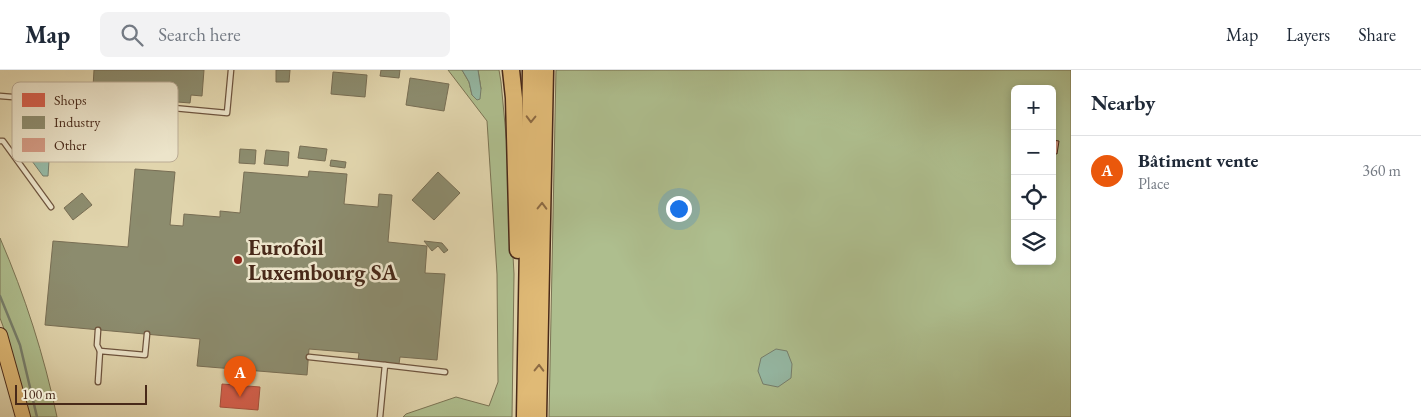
<!DOCTYPE html>
<meta charset="utf-8">
<style>
:root{--surface:#fff;--page:#f2f2f3;--text:#1f2937;--muted:#747a83;--line:#e0e1e3;--accent:#ea580c}
body{margin:0;font-family:"EB Garamond",serif;background:var(--page);color:var(--text)}
.controls{position:absolute;right:15px;top:15px;display:grid;overflow:hidden;border-radius:8px;box-shadow:0 2px 8px #0003}
.controls button{width:45px;height:45px;display:grid;place-items:center;padding:0;border:0;border-bottom:1px solid var(--line);background:var(--surface);color:var(--text);font:25px sans-serif}
.scale{position:absolute;left:15px;bottom:12px;width:132px;box-sizing:border-box;padding-left:5px;border:2px solid #482919;border-top:0;font-size:14px;line-height:18px;white-space:nowrap;color:#482919;-webkit-text-stroke:4px #ece4ca;paint-order:stroke}
.you{position:absolute;left:678px;top:138px;width:18px;height:18px;margin:-12px;border:4px solid #fff;border-radius:50%;background:#1a73e8;box-shadow:0 0 0 8px #1a73e833}
.badge{display:grid;place-items:center;width:32px;height:32px;border-radius:50%;background:var(--accent);color:#fff;font-size:16px;font-weight:700}
.pin{position:absolute;translate:-50% -41px;filter:drop-shadow(0 1px 2px #0008)}
.pin::after{content:'';position:absolute;top:26px;width:18px;height:15px;background:inherit;clip-path:polygon(0 0,100% 0,50% 100%)}
.list{margin:0;padding:0;list-style:none}
h2{display:flex;justify-content:space-between;align-items:center;height:65px;margin:0;padding:0 20px;font-size:21px}
h2 small{font-size:16px;font-weight:400;color:var(--muted)}
.list li{display:grid;grid-template-columns:32px 1fr auto;gap:15px;align-items:center;box-sizing:border-box;height:70px;padding:0 20px;border-top:1px solid var(--line)}
.list b{display:block;font-size:19px;white-space:nowrap}
.list p{margin:0;font-size:16px;white-space:nowrap;color:var(--muted)}
.list em{font-size:16px;font-style:normal;color:var(--muted)}
.icon{flex:none;width:28px;height:28px;fill:none;stroke:currentColor;stroke-width:2;stroke-linecap:round;stroke-linejoin:round}
.map{position:relative;flex:none;width:1071px;height:347px;overflow:hidden}
header{display:flex;align-items:center;gap:30px;box-sizing:border-box;height:70px;padding:0 25px;background:var(--surface);border-bottom:1px solid var(--line)}
header strong{font-size:24px}
nav{display:flex;gap:28px;margin-inline-start:auto;font-size:18px}
.search{width:350px;height:45px;background:var(--page);display:flex;align-items:center;gap:12px;box-sizing:border-box;padding:0 18px;border-radius:8px;color:var(--muted);font-size:19px}
main{display:flex}
aside{flex:1;background:var(--surface)}
.map>svg:first-child{display:block}
.green{fill:#aebe8e;stroke:#7b7454;fill-rule:evenodd}
.water{fill:#95b9a5;stroke:#767f6d}
.shops{fill:#d6604d;stroke:#ab503d}
.industry{fill:#8c8c6e;stroke:#786e54}
.lines{fill:none;stroke-linecap:round;stroke-linejoin:round}
.stream{stroke:#767f6d;stroke-width:2.5}
.building{fill:#d49a84;stroke:#482919}
.service-casing{stroke:#6e543e;stroke-width:7}
.primary-casing{stroke:#482919;stroke-width:16}
.motorway-casing{stroke:#482919;stroke-width:19}
.service{stroke:#ece4ca;stroke-width:4.5}
.primary{stroke:#e0ba76;stroke-width:14}
.motorway{stroke:#e0ba76;stroke-width:16}
.oneway{stroke:#8c6a43}
.poi-dot{fill:#8f2418;stroke:#ece4ca;stroke-width:2}
.labels{text-anchor:middle;stroke-width:5;stroke-linejoin:round;paint-order:stroke}
.poi-label{font-size:22px;font-weight:bold;fill:#482919;stroke:#ece4ca;text-anchor:start}
.key{fill:#ece4ca;stroke:#bbac95;stroke-width:1}
.key-label{font-size:14px;fill:#482919}
</style>
<header>
<strong>Map</strong>
<div class="search"><svg class="icon" aria-label="search" viewBox="0 0 24 24"><circle cx="10" cy="10" r="6"/><path d="M15 15l6 6"/></svg>Search here</div>
<nav><a>Map</a><a>Layers</a><a>Share</a></nav>
</header>
<main>
<div class="map">
<svg width="1071" height="347" viewBox="0 0 1071 347">
<rect width="100%" height="100%" fill="#e1d5ad"/>
<filter id="stains"><feTurbulence type="fractalNoise" baseFrequency=".004" numOctaves="4"/><feColorMatrix values="0 0 0 0 .2 0 0 0 0 .09 0 0 0 0 .02 0 0 0 .5 -.17"/></filter>
<radialGradient id="worn" r=".72"><stop offset=".6" stop-color="#630" stop-opacity="0"/><stop offset="1" stop-color="#630" stop-opacity=".3"/></radialGradient>
<g class="green">
<polygon points="448,0 462,0 469,12 472,25 481,19 478,0 499,0 501,12 507,76 514,204 512,347 403,347 406,344 456,327 489,336 498,312 497,204 487,51"/>
<path d="M 556,0 L 1071,0 L 1071,347 L 549,347 ZM 1015,19 L 1052,19 L 1052,191 L 1015,191 Z"/>
<path d="M 0,168 C 25,226 44,285 57,347 L 29,347 L 7,267 L 0,248 Z"/>
</g>
<g class="water">
<polygon points="462,0 478,0 481,19 480,29 477,30 472,25 469,12"/>
<polygon points="20,69 48,70 50,75 48,106 43,106 18,72"/>
<polygon points="776,279 787,281 792,294 791,308 778,317 763,314 758,301 761,288"/>
</g>
<polygon class="shops" points="222,314 260,317 258,340 220,337"/>
<g class="industry">
<polygon points="94,0 204,0 202,26 191,25 190,33 152,30 152,26 141,25 141,21 93,17"/>
<polygon points="276,0 290,0 289,12 276,12"/>
<polygon points="381,0 400,0 399,8 380,6"/>
<polygon points="333,2 367,5 365,27 331,24"/>
<polygon points="410,8 449,14 444,41 406,35"/>
<polygon points="300,76 327,79 325,91 298,88"/>
<polygon points="240,79 256,80 255,94 239,93"/>
<polygon points="266,80 289,82 288,96 264,94"/>
<polygon points="331,90 346,92 345,98 330,96"/>
<polygon points="135,99 175,102 170,155 183,156 184,144 220,147 220,141 240,143 244,102 308,107 309,101 347,104 344,134 378,137 379,124 392,125 388,172 427,176 425,203 445,204 437,290 400,287 399,294 358,290 359,283 309,279 307,305 197,296 200,269 45,255 53,171 128,177"/>
<polygon points="438,102 460,123 434,150 412,130"/>
<polygon points="82,123 92,135 73,150 64,138"/>
<polygon points="424,171 442,173 448,180 444,183 438,176 432,181"/>
</g>
<g class="lines">
<polyline class="stream" points="0,226 20,275 37,347"/>
</g>
<polygon class="building" points="1052,70 1059,71 1057,84 1052,83"/>
<g class="lines">
<g class="service-casing">
<g id="service">
<polyline points="0,26 62,31 77,29 227,43 231,0"/>
<polyline points="0,71 3,71 51,137"/>
<polyline points="98,260 97,275 100,281"/>
<polyline points="309,287 385,295"/>
<polyline points="98,312 100,281 145,285 147,264"/>
<polyline points="380,347 385,295 445,302"/>
</g>
</g>
<g class="primary-casing">
<polyline id="primary" points="0,265 23,347"/>
</g>
<g class="motorway-casing">
<g id="motorway">
<polyline points="511,0 514,28 518,180"/>
<polyline points="525,347 531,0"/>
<polyline points="538,347 545,0"/>
</g>
</g>
<use href="#service" class="service"/>
<use href="#primary" class="primary"/>
<use href="#motorway" class="motorway"/>
</g>
<defs><path id="oneway-chevron" d="M-2-3.5L2.5 0L-2 3.5" fill="none" stroke-width="1.6" stroke-linecap="round" stroke-linejoin="round" transform="scale(1.25)"/></defs>
<g class="oneway">
<use href="#oneway-chevron" transform="translate(531 49) rotate(91)"/>
<use href="#oneway-chevron" transform="translate(542 136) rotate(-89)"/>
<use href="#oneway-chevron" transform="translate(539 298) rotate(-89)"/>
</g>
<circle class="poi-dot" cx="238" cy="190" r="5"/>
<g class="labels">
<g class="poi-label">
<text x="248" y="185">Eurofoil<tspan x="248" dy="25">Luxembourg SA</tspan></text>
</g>
</g>
<rect x="12" y="12" width="166" height="80" rx="8" class="key"/>
<rect x="22" y="23" width="23" height="14" fill="#d6604d"/>
<rect x="22" y="46" width="23" height="13" fill="#8c8c6e"/>
<rect x="22" y="68" width="23" height="14" fill="#d49a84"/>
<g class="key-label">
<text x="54" y="35">Shops</text>
<text x="54" y="57">Industry</text>
<text x="54" y="80">Other</text>
</g>
<rect width="100%" height="100%" filter="url(#stains)"/>
<rect width="100%" height="100%" fill="url(#worn)"/>
</svg>
<div class="controls">
<button>+</button>
<button>−</button>
<button><svg class="icon" aria-label="locate" viewBox="0 0 24 24"><circle cx="12" cy="12" r="6"/><path d="M12 2v4M12 18v4M2 12h4M18 12h4"/></svg></button>
<button><svg class="icon" aria-label="layers" viewBox="0 0 24 24"><path d="M12 4l9 5-9 5-9-5zM3 14l9 5 9-5"/></svg></button>
</div>
<div class="scale">100 m</div>
<div class="you"></div>
<div class="pin badge" style="left:240px;top:327px">A</div>
</div>
<aside>
<h2>Nearby<small></small></h2>
<ul class="list">
<li><span class="badge">A</span><div><b>Bâtiment vente</b><p>Place</p></div><em>360 m</em></li>
</ul>
</aside>
</main>
